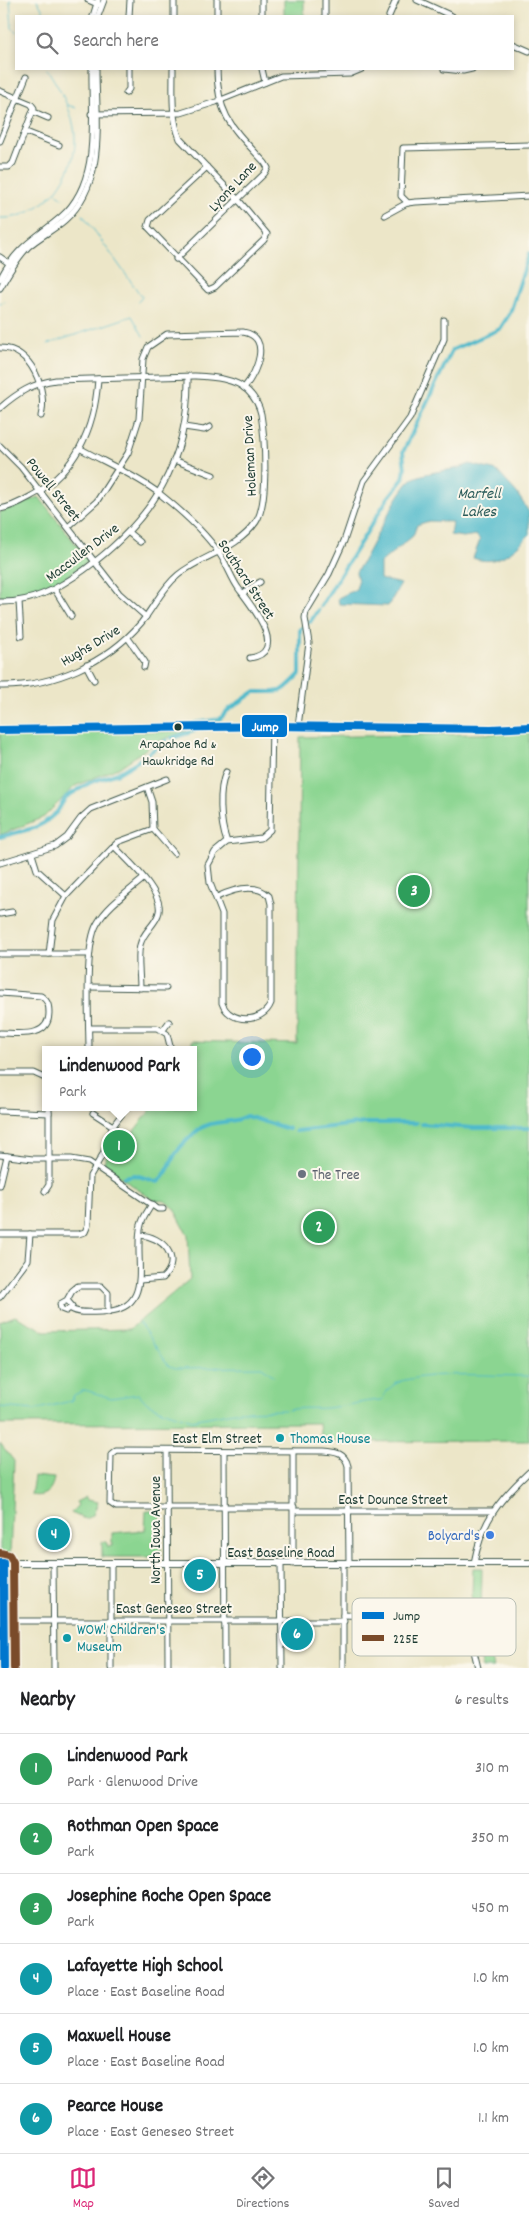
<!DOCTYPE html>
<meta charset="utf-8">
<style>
:root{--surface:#fff;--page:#f6f6f6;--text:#202124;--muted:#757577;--line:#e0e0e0;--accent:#db2777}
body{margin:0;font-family:Dekko,sans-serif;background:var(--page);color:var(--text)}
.you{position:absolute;left:251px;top:1056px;width:18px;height:18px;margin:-12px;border:4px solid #fff;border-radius:50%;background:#1a73e8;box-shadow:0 0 0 8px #1a73e833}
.badge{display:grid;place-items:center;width:32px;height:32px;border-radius:50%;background:var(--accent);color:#fff;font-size:16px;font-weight:700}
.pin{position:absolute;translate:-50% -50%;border:2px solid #fff;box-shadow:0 1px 5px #0006}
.popup{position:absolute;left:42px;top:1046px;width:155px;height:65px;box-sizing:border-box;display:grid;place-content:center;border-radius:0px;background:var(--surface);filter:drop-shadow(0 1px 4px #0005);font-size:16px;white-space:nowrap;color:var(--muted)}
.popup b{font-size:19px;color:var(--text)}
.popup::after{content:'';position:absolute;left:50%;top:100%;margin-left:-10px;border:10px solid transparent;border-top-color:var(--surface)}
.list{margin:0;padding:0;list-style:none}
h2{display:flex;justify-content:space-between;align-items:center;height:65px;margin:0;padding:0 20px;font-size:21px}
h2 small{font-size:16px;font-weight:400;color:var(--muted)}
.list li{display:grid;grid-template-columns:32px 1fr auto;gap:15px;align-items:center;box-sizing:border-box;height:70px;padding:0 20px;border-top:1px solid var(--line)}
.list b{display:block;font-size:19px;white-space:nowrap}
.list p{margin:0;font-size:16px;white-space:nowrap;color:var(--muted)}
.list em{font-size:16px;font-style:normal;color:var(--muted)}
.icon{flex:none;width:28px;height:28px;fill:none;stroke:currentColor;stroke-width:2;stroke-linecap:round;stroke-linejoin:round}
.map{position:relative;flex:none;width:529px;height:1668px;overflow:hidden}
.search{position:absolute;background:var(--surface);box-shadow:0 2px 8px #0003;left:15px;right:15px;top:15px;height:55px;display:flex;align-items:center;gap:12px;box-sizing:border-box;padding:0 18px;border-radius:0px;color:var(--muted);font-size:19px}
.sheet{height:485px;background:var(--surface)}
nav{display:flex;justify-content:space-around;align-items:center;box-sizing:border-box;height:70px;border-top:1px solid var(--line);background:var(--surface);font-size:14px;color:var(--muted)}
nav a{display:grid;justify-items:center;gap:2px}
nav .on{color:var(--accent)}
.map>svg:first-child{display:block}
.green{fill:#8bd591;stroke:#558962}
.water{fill:#4fbacb;stroke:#377c80}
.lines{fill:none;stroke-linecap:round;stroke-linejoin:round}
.stream{stroke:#4fbacb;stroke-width:1}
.canal{stroke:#4fbacb;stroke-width:4}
.minor-casing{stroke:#3e564a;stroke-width:7}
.major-casing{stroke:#3e564a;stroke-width:8}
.minor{stroke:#fff;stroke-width:5}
.major{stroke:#fff;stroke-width:6}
.bus-1-casing{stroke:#fbf7ec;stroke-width:11}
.bus-2-casing{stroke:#fbf7ec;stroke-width:11}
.bus-1{stroke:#0076ce;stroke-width:8}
.bus-2{stroke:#7a4b2a;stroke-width:8}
.bus-dot{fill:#1f3d34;stroke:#fbf7ec;stroke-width:2}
.worship-dot{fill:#6b7280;stroke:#fbf7ec;stroke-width:2}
.culture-dot{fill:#0f9aa8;stroke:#fbf7ec;stroke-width:2}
.shop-dot{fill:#3f7fe0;stroke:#fbf7ec;stroke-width:2}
.labels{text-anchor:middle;stroke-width:4;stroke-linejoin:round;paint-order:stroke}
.bus-label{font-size:14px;fill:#1f3d34;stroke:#fbf7ec}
.street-label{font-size:15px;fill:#1f3d34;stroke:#fbf7ec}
.worship-label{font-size:15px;fill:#5b616d;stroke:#fbf7ec;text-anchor:start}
.culture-label{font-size:15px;fill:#0d838f;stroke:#fbf7ec;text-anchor:start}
.shop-label{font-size:15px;fill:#366cbe;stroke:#fbf7ec;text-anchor:end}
.water-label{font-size:16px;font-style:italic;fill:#2b5c5a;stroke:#fbf7ec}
.key{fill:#fbf7ec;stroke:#b9bfb5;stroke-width:1}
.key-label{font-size:14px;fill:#1f3d34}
.line-badge{stroke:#fbf7ec;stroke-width:2}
.badge-label{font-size:14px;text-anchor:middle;font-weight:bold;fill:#fff}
</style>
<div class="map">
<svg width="529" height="1668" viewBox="0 0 529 1668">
<rect width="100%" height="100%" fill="#fbf7ec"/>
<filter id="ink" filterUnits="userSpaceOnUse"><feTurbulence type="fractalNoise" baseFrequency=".02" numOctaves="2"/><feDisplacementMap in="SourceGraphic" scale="10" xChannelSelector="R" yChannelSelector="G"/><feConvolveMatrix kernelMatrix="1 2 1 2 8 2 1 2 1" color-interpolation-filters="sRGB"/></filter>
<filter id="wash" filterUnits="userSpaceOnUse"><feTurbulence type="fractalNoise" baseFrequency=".0096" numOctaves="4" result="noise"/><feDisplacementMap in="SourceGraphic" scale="20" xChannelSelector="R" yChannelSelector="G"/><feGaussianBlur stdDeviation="1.12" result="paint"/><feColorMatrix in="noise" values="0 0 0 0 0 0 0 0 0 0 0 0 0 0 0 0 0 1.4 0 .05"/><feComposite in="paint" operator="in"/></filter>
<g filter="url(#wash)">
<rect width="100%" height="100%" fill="#ece6c8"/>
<g class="green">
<rect x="284" y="0" width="20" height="16"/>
<path d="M 39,497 L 89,561 C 58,584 39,596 0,598 L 0,512 Z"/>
<polygon points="187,731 156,742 120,767 75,786 44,817 0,835 0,733"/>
<polygon points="529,733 529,1441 321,1442 319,1423 0,1424 0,1322 15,1316 45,1331 130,1329 190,1279 188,1235 173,1207 165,1201 153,1200 103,1165 117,1128 130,1136 153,1107 193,1107 192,1041 297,1044 300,737"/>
<polygon points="0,1443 14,1461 10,1557 0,1557"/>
<path d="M 34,1476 L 54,1478 C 52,1491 44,1498 31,1495 Z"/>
<polygon points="86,1497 87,1500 98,1502 93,1515 85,1519 71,1513 78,1505 76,1502"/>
<polygon points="146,1511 161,1511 161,1557 102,1557 102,1542 107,1542 107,1546 112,1546 112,1533 145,1530"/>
<polygon points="473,1568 482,1568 481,1618 494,1668 483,1668 471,1622"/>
</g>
<path class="water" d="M 470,464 L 497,471 L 517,493 L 529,512 L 529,535 C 514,551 496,567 473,558 L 480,540 L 476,535 L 463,537 L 450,535 L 452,522 L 429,521 L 417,525 L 413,536 L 380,563 L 380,579 L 401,584 L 388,606 L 339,604 L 338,598 L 356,589 L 358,582 L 356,572 C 369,554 400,484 414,478 C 432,470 452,472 470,464 Z"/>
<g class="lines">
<g class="stream">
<polyline points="10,0 12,28 16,32"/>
<polyline points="37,0 46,16"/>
<path d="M 47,69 C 74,111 90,147 55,192 L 63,198"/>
<polyline points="68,105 76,108"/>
<polyline points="83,215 142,297 138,302"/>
<path d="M 0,218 C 23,219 38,208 54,193"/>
<polyline points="0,303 4,302"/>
<polyline points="48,344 132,316 143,336"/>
<polyline points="138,1321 169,1366 176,1368 262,1367 274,1376"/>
<polyline points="0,1407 34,1410 71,1401 74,1395 85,1390 111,1398 139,1394 147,1403 159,1409 192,1420 239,1411 285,1410"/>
<path d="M 288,1410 C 301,1407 313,1409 326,1408 C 344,1407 362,1401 380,1400 L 383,1399 C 385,1390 396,1382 405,1380 C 444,1371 488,1376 529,1376"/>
</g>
<g class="canal">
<polyline points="321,606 388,498 403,479 405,469 403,452 452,350 500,329 510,313 529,254"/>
<polyline points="310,622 318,610"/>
<path d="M 193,725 L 195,723 L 220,719 L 227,711 L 254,692 C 282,691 278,697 300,674 L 300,629 L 304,627"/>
<polyline points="172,738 194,731"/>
<polyline points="0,837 34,828 44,823 57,812 66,797 91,782 118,773 135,763 167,740"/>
<polyline points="422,1124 474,1128 529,1128"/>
<polyline points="296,1131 366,1123 416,1123"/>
<path d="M 124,1177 L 135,1175 L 158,1182 C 166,1176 170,1165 174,1156 C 179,1147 190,1137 198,1130 C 212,1119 231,1125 246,1116 L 289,1129"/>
</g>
</g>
</g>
<g filter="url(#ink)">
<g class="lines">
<g class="minor-casing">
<g id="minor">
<polyline points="88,0 100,5"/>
<polyline points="217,0 217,16"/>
<polyline points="325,0 325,16"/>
<polyline points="417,0 452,16"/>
<polyline points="93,16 98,0"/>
<polyline points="98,16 104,0"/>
<polyline points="129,16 130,0"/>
<polyline points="174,16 174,0"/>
<polyline points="262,16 262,0"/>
<polyline points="389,16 396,0"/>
<polyline points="513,44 529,51"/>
<path d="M 173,69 C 173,92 171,117 180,139 L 241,203 L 267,234 L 264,240 L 215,287 L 208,290 L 148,227 L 150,220 L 207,167"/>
<polyline points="262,69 265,82"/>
<polyline points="444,69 463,71 472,69"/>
<polyline points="0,91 31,104 34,108 13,163 9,167 0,167"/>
<polyline points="126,93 129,89 129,69"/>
<polyline points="34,112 48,118"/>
<polyline points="91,114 181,113 216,102 281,76 350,74 362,69"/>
<polyline points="26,132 59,145"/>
<polyline points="0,141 26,77"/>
<polyline points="408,203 401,196 403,148 529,145"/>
<polyline points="385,215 407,203 416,202 529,196"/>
<polyline points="0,257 10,264"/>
<path d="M 176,259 L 264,174 L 268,168 L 265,163 C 234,129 217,117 217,69"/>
<path d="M 0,279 C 18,245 34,240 61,217 C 102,181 91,118 92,69"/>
<path d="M 0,288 C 8,274 16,259 28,247 C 39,237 54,230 65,220 C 107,182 96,120 96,69"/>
<path d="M 0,348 C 31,347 48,390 41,416"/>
<path d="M 0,408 C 17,393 33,383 56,380 L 194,376 C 212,377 235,378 248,391 C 254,397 259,405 261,414 C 265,439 269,502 256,522 C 237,550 202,555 178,575 C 162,588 154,607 141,623 C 107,663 52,687 0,686"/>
<polyline points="184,427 204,430 210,427"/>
<polyline points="0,446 21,467 119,593 146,617"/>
<path d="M 81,449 C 106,463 137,476 160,494 C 180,510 204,531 219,553 C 227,564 231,578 239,589 C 251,605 290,652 250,658"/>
<polyline points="174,460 213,475"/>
<path d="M 0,509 C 13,507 24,500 35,494 C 78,468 95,426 98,379"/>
<path d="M 68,527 L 97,501 L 128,453 L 139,419 L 143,359 L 148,347 L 167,334 L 243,332 C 273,337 256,373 244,388"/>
<polyline points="129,533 140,542"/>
<polyline points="55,590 71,616"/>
<polyline points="243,593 260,582"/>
<polyline points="19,601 21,636"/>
<path d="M 0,602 C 32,603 59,588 84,570 C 152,520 189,462 188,377"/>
<polyline points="128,638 145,662 144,667"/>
<polyline points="86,665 94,680"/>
<polyline points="298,726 309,643 305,618 306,612 329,574 344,541 364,481 410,418 444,339 444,320"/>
<path d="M 226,772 C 218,790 220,823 227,842"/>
<polyline points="147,787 152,802 153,829 174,853"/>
<path d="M 114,846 C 128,861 167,895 158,915 C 154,926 143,932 140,945 C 137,958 140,974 140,988"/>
<polyline points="32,854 37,870 66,896"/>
<polyline points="0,863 55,846 67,837 81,818 91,809 167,779"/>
<path d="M 217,897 C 232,890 255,882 269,896 L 271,904 L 271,1003 C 263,1024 229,1024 222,1003 L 222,914 L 210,883 L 208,865 L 215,852 L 227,842 L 261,838 L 270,830 L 272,726"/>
<polyline points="0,914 12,912"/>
<polyline points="0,954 89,954"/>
<polyline points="49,954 53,920 66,896 118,842 153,829"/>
<polyline points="90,987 166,988"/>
<path d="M 0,993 L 41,996 C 48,1001 49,1005 49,1013 C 49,1039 18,1033 0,1033"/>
<polyline points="89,1028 157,1028 167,1034 171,1050"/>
<polyline points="163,1030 169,1022"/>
<path d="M 89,1050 C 89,1021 84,946 97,924 C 107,906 128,892 143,879"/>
<polyline points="0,1073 34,1073 45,1078"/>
<polyline points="0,1111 49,1113"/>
<polyline points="93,1113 113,1126"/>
<polyline points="0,1155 33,1159 71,1159 89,1162 158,1209 163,1209"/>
<polyline points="0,1185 7,1156"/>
<polyline points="45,1191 49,1185 49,1107"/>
<polyline points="0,1234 78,1234 85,1232 88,1225 90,1176 103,1154 113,1126 127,1107"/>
<path d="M 140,1235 C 162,1236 183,1258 163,1278 L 140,1280"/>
<polyline points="0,1297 28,1260 30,1234"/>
<polyline points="67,1300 72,1306 66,1311 61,1309 60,1304 67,1300 72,1291 78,1286 101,1286 108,1293 108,1312"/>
<path d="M 71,1309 C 79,1314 91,1312 101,1312 C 158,1311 132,1257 141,1225 C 143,1217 148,1211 152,1204"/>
<polyline points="167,1451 168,1668"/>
<polyline points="224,1451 225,1668"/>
<path d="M 294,1507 L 116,1507 L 110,1503 L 111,1454 L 116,1450 L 324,1451 C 336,1452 345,1453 348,1466 L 349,1564"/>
<polyline points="294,1511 492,1511"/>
<polyline points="3,1563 4,1668"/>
<path d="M 474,1563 C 482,1521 498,1501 529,1472"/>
<polyline points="53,1564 54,1668"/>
<polyline points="281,1564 282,1668"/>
<polyline points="293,1564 293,1451"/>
<polyline points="343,1564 343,1668"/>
<polyline points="111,1565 111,1668"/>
<polyline points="343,1615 370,1616 383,1620 464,1621 467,1622 478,1668"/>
<polyline points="0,1621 344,1621"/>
</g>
</g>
<g class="major-casing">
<g id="major">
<polyline points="0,730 272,726 491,729 529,727"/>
<polyline points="0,1563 529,1563"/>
</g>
</g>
<use href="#minor" class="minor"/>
<use href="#major" class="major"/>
<g class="bus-1-casing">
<g id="bus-1">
<polyline points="0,730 272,726 491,729 529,727"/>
<polyline points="0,1563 3,1563 4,1668"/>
</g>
</g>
<g class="bus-2-casing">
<polyline id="bus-2" points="0,1553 9,1555 13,1562 14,1668"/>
</g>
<use href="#bus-1" class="bus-1"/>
<use href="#bus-2" class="bus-2"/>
</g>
</g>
<circle class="bus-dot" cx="178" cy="727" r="4.5"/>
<circle class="worship-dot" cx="302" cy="1174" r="5"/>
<g class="culture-dot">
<circle cx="280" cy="1438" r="5"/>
<circle cx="67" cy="1638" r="5"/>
</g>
<circle class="shop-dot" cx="490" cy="1535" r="5"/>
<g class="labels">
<g class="bus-label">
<text x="178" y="748">Arapahoe Rd &amp;<tspan x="178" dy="17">Hawkridge Rd</tspan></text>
</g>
<g class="street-label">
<text transform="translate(232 186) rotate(-47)" y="5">Lyons Lane</text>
<text transform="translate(249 456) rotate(-93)" y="5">Holeman Drive</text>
<text transform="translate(54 489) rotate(51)" y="5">Powell Street</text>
<text transform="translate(82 552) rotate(-37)" y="5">Maccullen Drive</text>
<text transform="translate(247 579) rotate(57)" y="5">Southard Street</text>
<text transform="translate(90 645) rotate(-31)" y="5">Hughs Drive</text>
<text x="217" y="1443">East Elm Street</text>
<text x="393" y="1504">East Dounce Street</text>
<text transform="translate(155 1530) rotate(-90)" y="5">North Iowa Avenue</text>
<text x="281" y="1557">East Baseline Road</text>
<text x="174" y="1613">East Geneseo Street</text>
</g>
<g class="worship-label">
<text x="312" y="1179">The Tree</text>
</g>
<g class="culture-label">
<text x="290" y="1443">Thomas House</text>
<text x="77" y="1634">WOW! Children's<tspan x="77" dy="17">Museum</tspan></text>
</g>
<g class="shop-label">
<text x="480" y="1540">Bolyard's</text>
</g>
<g class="water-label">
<text x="479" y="498">Marfell<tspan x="479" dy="18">Lakes</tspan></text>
</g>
</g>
<rect x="352" y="1598" width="164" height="58" rx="8" class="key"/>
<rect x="362" y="1612" width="22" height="7" fill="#0076ce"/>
<rect x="362" y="1635" width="22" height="6" fill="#7a4b2a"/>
<g class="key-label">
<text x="393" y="1620">Jump</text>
<text x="393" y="1643">225E</text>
</g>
<rect class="line-badge" x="241" y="714" width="47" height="24" rx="5" fill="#0076ce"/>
<g class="badge-label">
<text x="265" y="731">Jump</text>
</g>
</svg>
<div class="you"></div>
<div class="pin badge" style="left:119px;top:1146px;background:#2e9e5b">1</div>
<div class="popup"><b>Lindenwood Park</b>Park</div>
<div class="pin badge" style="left:319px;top:1227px;background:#2e9e5b">2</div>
<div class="pin badge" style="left:414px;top:891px;background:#2e9e5b">3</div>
<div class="pin badge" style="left:54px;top:1534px;background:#0f9aa8">4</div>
<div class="pin badge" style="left:200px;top:1575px;background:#0f9aa8">5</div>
<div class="pin badge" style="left:297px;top:1634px;background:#0f9aa8">6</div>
<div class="search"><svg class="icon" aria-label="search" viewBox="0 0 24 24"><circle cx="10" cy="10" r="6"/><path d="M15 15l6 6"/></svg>Search here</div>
</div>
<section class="sheet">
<h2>Nearby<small>6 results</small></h2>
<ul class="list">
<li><span class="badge" style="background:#2e9e5b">1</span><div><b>Lindenwood Park</b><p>Park · Glenwood Drive</p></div><em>310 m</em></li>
<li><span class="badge" style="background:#2e9e5b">2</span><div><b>Rothman Open Space</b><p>Park</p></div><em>350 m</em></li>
<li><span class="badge" style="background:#2e9e5b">3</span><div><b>Josephine Roche Open Space</b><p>Park</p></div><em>450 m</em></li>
<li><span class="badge" style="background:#0f9aa8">4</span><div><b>Lafayette High School</b><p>Place · East Baseline Road</p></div><em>1.0 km</em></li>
<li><span class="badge" style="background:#0f9aa8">5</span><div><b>Maxwell House</b><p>Place · East Baseline Road</p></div><em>1.0 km</em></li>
<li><span class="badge" style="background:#0f9aa8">6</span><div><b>Pearce House</b><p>Place · East Geneseo Street</p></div><em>1.1 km</em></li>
</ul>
</section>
<nav>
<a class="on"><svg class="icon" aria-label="map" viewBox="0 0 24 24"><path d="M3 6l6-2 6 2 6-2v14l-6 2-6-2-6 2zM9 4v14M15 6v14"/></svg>Map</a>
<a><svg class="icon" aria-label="directions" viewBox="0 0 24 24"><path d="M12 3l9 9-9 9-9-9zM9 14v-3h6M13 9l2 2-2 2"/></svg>Directions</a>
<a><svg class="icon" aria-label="saved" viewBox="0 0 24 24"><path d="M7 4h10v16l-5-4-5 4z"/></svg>Saved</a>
</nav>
